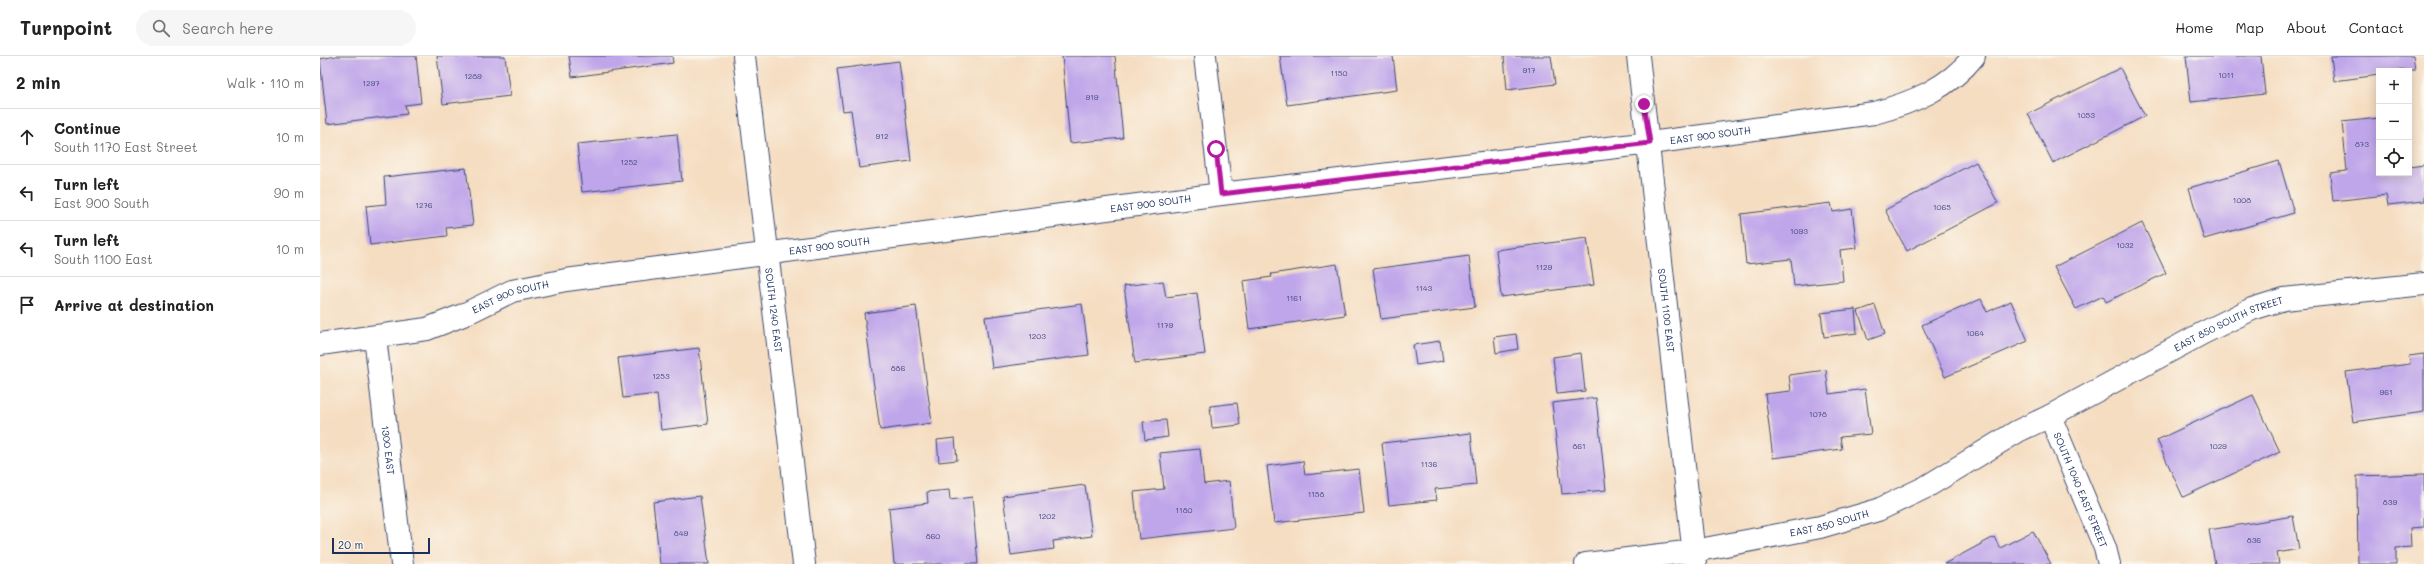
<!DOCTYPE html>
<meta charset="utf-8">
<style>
:root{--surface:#fff;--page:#f6f6f6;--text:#222;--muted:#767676;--line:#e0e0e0}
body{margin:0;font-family:Mali,sans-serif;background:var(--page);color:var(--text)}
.controls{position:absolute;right:12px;top:12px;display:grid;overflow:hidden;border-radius:0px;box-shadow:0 2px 10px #0003}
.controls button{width:36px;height:36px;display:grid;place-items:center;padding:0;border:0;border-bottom:1px solid var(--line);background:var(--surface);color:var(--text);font:20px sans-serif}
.scale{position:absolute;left:12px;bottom:10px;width:98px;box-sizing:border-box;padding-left:4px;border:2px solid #1b2f5e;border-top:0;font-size:11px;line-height:14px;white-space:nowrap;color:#1b2f5e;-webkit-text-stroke:3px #fbf7ec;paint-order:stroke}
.stop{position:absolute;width:12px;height:12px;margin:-9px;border:3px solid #b5179e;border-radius:50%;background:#fff}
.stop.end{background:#b5179e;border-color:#fff;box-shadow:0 1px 4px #0008}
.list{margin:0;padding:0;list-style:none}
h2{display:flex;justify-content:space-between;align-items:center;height:52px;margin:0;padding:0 16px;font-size:17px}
h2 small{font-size:13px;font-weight:400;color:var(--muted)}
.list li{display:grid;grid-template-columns:26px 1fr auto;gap:12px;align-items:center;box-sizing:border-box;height:56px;padding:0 16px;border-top:1px solid var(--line)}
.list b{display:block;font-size:15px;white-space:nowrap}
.list p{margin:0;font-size:13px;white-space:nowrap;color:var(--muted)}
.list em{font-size:13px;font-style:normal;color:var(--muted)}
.icon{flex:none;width:22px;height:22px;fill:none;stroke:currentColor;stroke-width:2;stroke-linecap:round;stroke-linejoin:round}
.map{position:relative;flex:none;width:2104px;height:508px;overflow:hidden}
header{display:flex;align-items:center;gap:24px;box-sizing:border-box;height:56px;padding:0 20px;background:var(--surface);border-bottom:1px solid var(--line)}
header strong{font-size:19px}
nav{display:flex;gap:22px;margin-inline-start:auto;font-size:14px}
.search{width:280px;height:36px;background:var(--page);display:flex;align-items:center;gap:10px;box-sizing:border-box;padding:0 14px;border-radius:22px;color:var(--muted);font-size:15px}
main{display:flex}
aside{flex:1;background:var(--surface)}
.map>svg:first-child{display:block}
.building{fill:#bfa5ea}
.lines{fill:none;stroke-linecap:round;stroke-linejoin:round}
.minor-casing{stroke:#3c496d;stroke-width:24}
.minor{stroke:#fff;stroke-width:22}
.route{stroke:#b5179e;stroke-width:5}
.labels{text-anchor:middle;stroke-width:3;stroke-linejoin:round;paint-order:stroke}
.number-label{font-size:8px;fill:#444c81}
.street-label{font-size:10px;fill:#1b2f5e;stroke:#fbf7ec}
</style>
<header>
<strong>Turnpoint</strong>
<div class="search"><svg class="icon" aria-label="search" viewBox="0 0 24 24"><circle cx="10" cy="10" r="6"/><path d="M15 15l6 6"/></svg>Search here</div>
<nav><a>Home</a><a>Map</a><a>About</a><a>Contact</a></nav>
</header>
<main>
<aside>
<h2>2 min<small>Walk · 110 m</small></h2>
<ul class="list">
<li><svg class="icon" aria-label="ahead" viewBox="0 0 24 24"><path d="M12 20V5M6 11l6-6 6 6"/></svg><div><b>Continue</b><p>South 1170 East Street</p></div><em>10 m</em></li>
<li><svg class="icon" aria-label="left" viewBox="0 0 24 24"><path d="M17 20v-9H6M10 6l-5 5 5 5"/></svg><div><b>Turn left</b><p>East 900 South</p></div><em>90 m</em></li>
<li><svg class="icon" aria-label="left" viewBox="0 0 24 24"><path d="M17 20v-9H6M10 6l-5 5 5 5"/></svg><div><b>Turn left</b><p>South 1100 East</p></div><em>10 m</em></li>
<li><svg class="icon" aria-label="arrive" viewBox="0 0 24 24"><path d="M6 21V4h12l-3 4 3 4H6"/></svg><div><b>Arrive at destination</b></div></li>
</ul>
</aside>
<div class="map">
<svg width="2104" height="508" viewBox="0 0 2104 508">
<rect width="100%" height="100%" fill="#fbf7ec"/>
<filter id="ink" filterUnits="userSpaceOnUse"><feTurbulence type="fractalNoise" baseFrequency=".025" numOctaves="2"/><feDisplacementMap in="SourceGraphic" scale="8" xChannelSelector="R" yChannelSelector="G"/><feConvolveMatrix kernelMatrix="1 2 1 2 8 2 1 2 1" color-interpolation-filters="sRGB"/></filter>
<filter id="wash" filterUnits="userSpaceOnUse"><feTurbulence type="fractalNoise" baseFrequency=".012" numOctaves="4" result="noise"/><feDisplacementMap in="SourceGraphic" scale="16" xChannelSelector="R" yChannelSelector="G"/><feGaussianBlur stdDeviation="0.9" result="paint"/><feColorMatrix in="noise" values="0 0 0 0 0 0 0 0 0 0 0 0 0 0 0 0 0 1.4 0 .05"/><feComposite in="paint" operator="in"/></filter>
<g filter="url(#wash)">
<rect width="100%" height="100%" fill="#f5ddc1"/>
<g id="blocks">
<g class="building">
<polygon points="16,0 96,0 101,47 85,49 87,58 7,68 0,3"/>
<polygon points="117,0 185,0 190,40 123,48"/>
<polygon points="249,0 352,0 353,7 252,21"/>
<polygon points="742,0 795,0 803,82 750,87"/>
<polygon points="960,0 1073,0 1077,34 967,49"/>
<polygon points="1184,0 1231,0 1235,28 1187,34"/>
<polygon points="1866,0 1941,0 1945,38 1871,46"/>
<polygon points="2011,0 2093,0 2095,14 2059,15 2059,19 2014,25"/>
<polygon points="579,5 591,105 539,112 531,54 523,55 517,13"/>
<polygon points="1800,12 1825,60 1733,107 1708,58"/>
<polygon points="2059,62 2059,117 2089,117 2089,111 2104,109 2104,145 2068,149 2066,139 2013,145 2010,117 2027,115 2022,66"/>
<polygon points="357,78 362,125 262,136 257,88"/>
<polygon points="1959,105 1974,157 1884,183 1869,132"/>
<polygon points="1656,106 1678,147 1587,195 1565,154"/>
<polygon points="146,112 153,169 126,172 127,180 50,189 46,150 66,148 64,121"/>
<polygon points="1511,147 1513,156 1532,153 1537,192 1520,194 1523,225 1474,230 1471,203 1426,208 1421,158"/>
<polygon points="1822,167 1846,217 1786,246 1783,240 1756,253 1734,211"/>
<polygon points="1267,182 1274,229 1181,241 1176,194"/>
<polygon points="1149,200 1155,251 1061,263 1053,213"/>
<polygon points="1017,208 1025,259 929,273 923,225 952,221 951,218"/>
<polygon points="843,225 846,241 877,237 885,298 815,307 804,230"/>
<polygon points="1661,243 1667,256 1691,245 1708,285 1625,321 1602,269"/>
<polygon points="762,248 769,299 672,312 665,261"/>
<polygon points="1555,249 1565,278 1548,284 1538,255"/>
<polygon points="596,250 612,367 560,374 544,257"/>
<polygon points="1535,253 1537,277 1504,281 1501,257"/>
<polygon points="1196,278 1198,293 1176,297 1174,281"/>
<polygon points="1120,285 1123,305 1096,309 1093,289"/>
<polygon points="379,292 388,368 341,374 337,338 303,342 298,302"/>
<polygon points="1261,297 1265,335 1237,338 1233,301"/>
<polygon points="2104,298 2104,356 2033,366 2026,316 2090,308 2089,300"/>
<polygon points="1506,314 1509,338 1545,333 1551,378 1520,381 1522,393 1453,402 1445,338 1471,335 1469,319"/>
<polygon points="1933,339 1960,396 1863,441 1837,384"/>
<polygon points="1276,342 1286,434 1242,438 1232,347"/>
<polygon points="917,347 920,369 892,372 890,350"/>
<polygon points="846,364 848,381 825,384 823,366"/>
<polygon points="1151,377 1156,429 1115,433 1117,444 1069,449 1062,387"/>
<polygon points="635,382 637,404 619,406 617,384"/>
<polygon points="880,393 884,428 909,425 914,472 819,483 814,436 844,433 840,397"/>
<polygon points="983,405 985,419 1039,413 1044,457 954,467 947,410"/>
<polygon points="2104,418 2104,471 2090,472 2091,491 2076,492 2076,508 2038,508 2037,420"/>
<polygon points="765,429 772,480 733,485 734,493 691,499 683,440"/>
<polygon points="629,434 630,444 652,441 658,508 574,508 569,452 608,447 607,436"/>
<polygon points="380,440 389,508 340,508 333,446"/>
<polygon points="1973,460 1979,493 1957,497 1959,508 1895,508 1889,474"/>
<polygon points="1713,475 1731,508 1624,508 1674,481 1680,492"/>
</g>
</g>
</g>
<g filter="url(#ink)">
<use href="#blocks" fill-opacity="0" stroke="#3c496d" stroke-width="1"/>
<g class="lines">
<g class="minor-casing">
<g id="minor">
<path id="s1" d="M 424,0 L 484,508"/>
<polyline points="885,0 901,138"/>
<path id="s2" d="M 1318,0 L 1375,508"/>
<path id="s3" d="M 55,281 L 82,508"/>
<path id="s4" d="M 0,288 L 107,273 L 143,259 L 192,235 L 246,224 L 901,138 L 1330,87 L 1554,57 C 1592,47 1629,32 1654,0"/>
<path id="s5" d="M 1730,360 L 1785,492 L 1789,508"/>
<path id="s6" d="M 1266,508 L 1374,495 L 1500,471 L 1558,454 L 1606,431 L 1698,375 L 1730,360 L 1883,277 L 1932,253 L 1964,243 L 2104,228"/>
</g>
</g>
<use href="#minor" class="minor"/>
</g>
</g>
<g class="lines" filter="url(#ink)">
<polyline class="route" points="896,93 901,138 1330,87 1324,48"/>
</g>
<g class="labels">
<g class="number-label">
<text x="1209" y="17">917</text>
<text x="1019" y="20">1150</text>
<text x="1906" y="22">1011</text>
<text x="153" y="23">1289</text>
<text x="51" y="30">1297</text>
<text x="772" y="44">919</text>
<text x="1766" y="62">1053</text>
<text x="562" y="83">912</text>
<text x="2042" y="91">873</text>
<text x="309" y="109">1252</text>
<text x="1922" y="147">1008</text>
<text x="104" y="152">1276</text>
<text x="1622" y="154">1065</text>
<text x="1479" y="178">1093</text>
<text x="1805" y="192">1032</text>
<text x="1224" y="214">1129</text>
<text x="1104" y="235">1143</text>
<text x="974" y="245">1161</text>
<text x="845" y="272">1179</text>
<text x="1655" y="280">1064</text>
<text x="717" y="283">1203</text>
<text x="578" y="315">886</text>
<text x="341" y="323">1253</text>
<text x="2066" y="339">961</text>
<text x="1498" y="361">1078</text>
<text x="1259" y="393">861</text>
<text x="1898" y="393">1029</text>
<text x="1109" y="411">1136</text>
<text x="996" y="441">1158</text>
<text x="2070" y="449">839</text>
<text x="864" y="457">1180</text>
<text x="727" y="463">1202</text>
<text x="361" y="480">849</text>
<text x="613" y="483">860</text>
<text x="1934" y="487">836</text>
</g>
<g class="street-label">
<text dy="4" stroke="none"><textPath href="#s4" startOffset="1410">EAST 900 SOUTH</textPath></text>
<text dy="4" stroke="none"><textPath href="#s4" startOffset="846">EAST 900 SOUTH</textPath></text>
<text dy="4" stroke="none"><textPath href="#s4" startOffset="522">EAST 900 SOUTH</textPath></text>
<text dy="4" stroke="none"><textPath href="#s4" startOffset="198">EAST 900 SOUTH</textPath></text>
<text dy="4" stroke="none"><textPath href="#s1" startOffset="256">SOUTH 1240 EAST</textPath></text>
<text dy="4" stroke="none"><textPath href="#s2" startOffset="256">SOUTH 1100 EAST</textPath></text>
<text dy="4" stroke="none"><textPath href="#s6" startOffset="695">EAST 850 SOUTH STREET</textPath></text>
<text dy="4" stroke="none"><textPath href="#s3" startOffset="114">1300 EAST</textPath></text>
<text dy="4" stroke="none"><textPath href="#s5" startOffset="80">SOUTH 1040 EAST STREET</textPath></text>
<text dy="4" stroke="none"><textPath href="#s6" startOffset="247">EAST 850 SOUTH</textPath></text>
</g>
</g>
</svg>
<div class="controls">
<button>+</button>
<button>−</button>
<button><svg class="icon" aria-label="locate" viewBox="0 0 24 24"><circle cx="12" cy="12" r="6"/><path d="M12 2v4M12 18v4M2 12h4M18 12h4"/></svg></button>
</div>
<div class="scale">20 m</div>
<div class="stop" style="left:896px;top:93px"></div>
<div class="stop end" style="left:1324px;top:48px"></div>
</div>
</main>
